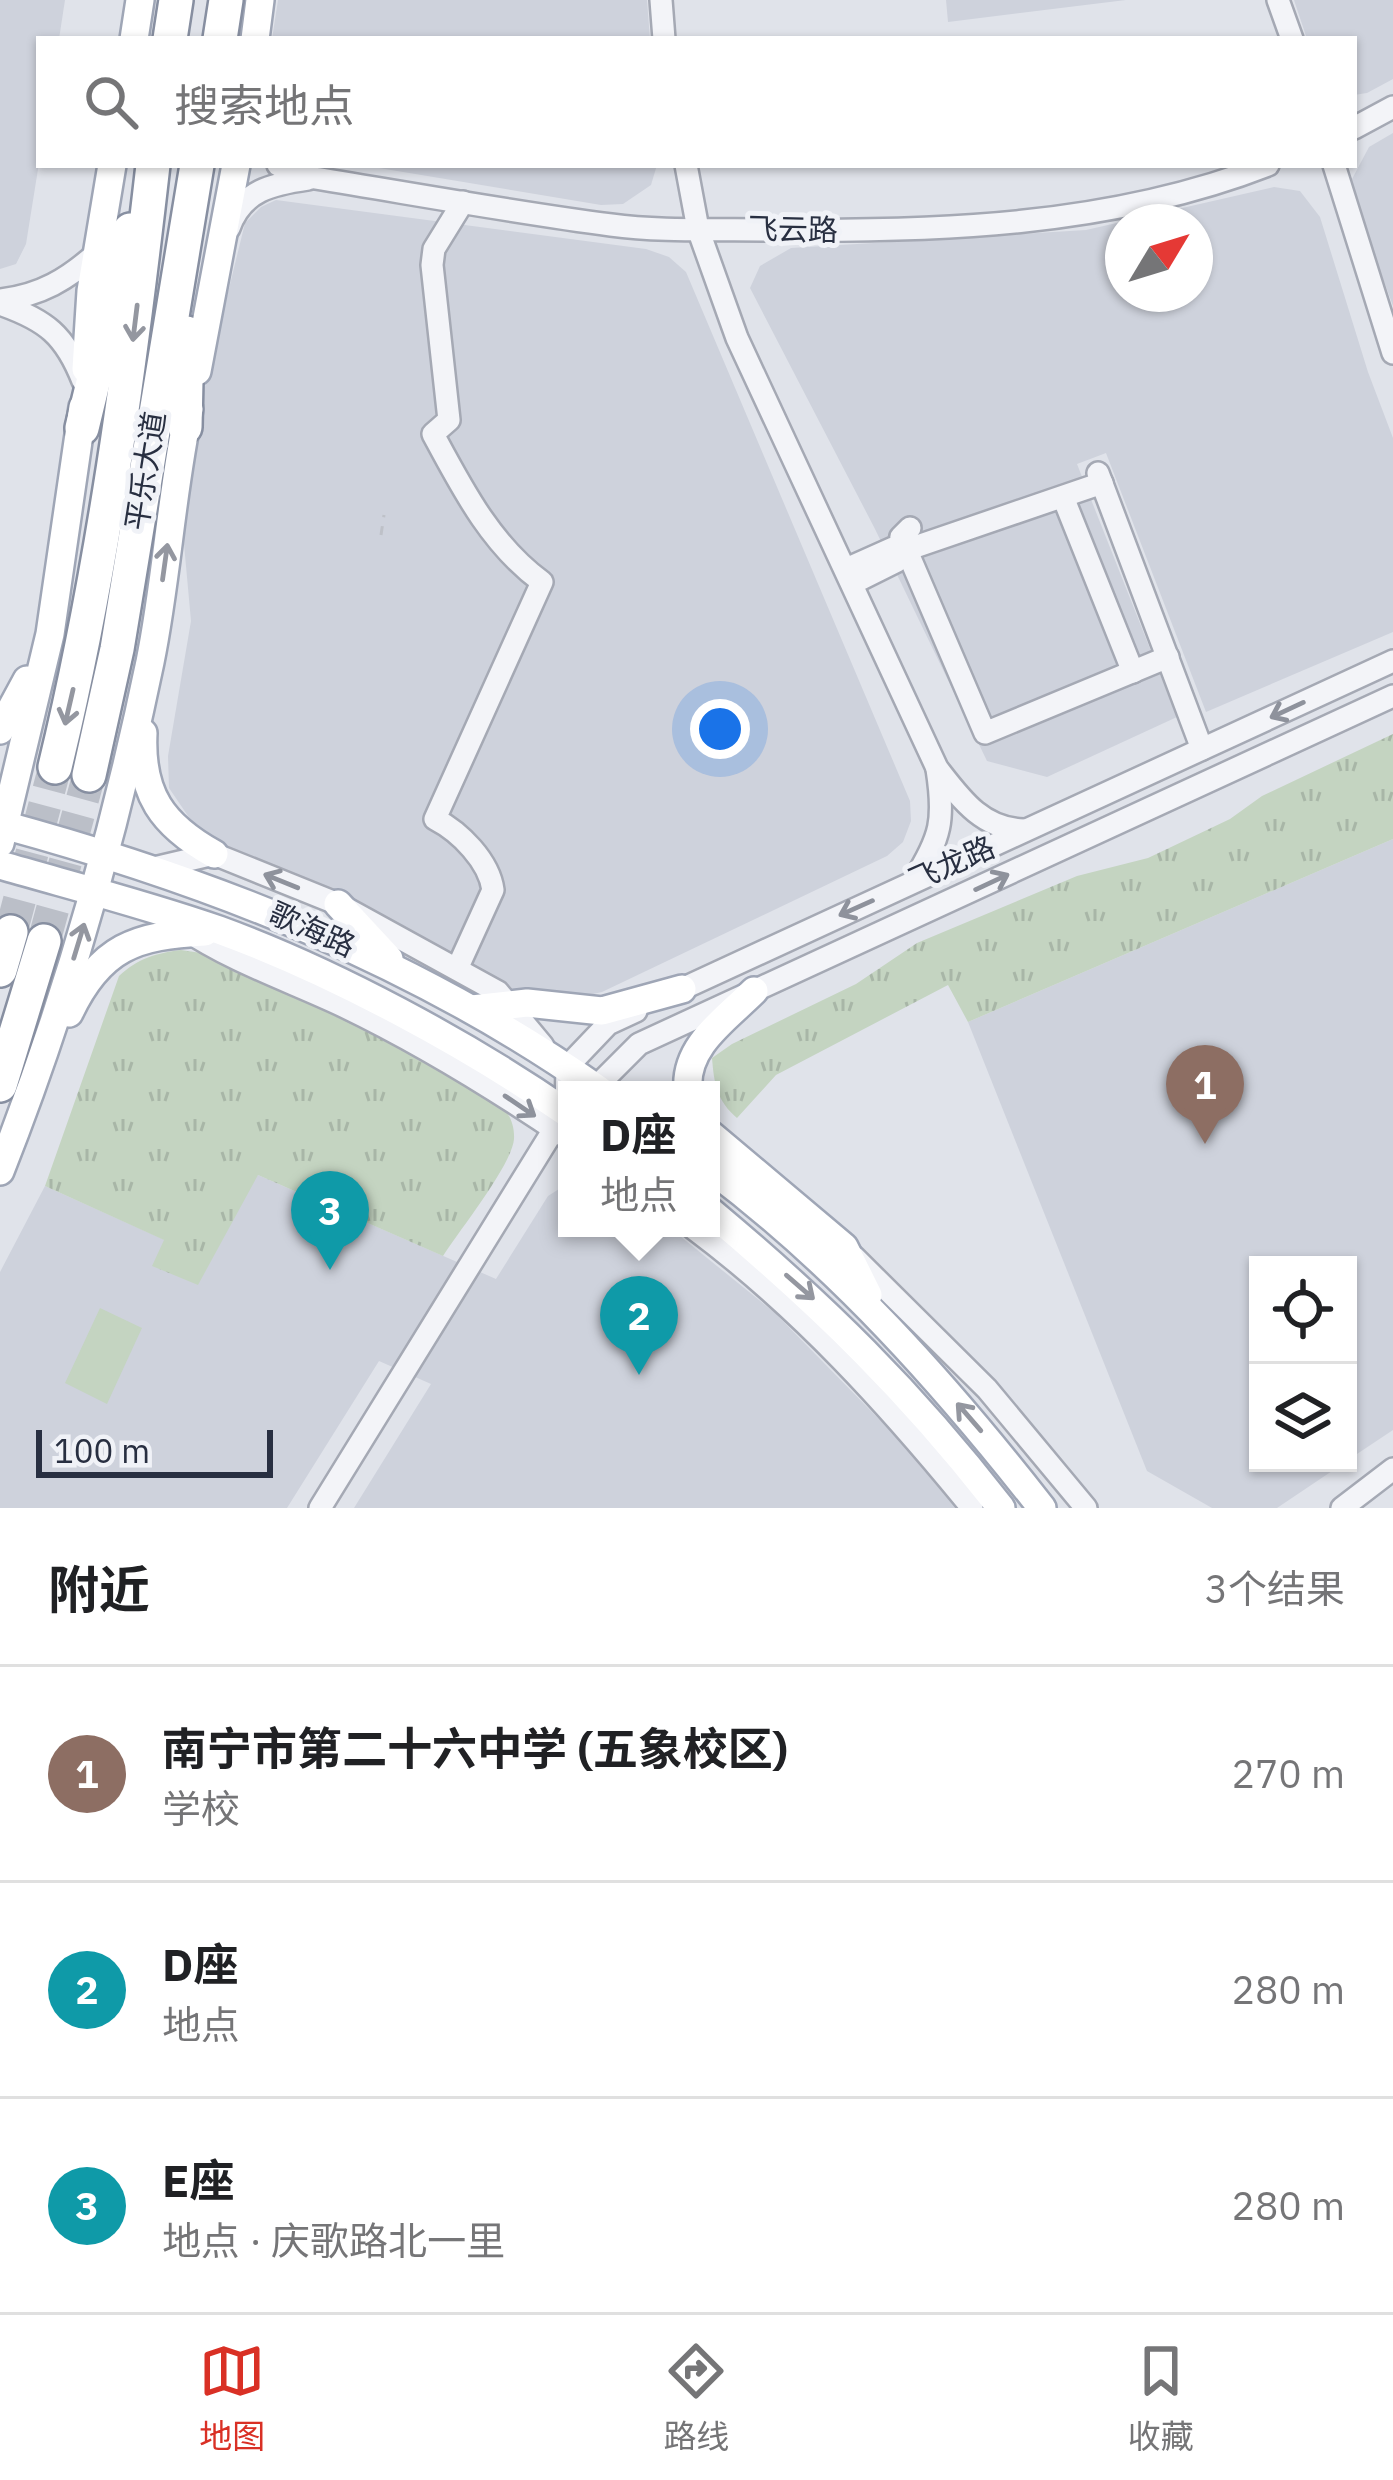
<!DOCTYPE html>
<html lang="zh">
<meta charset="utf-8">
<style>
:root{--surface:#fff;--page:#f6f6f6;--text:#202124;--muted:#757577;--line:#e0e0e0;--accent:#d93025}
body{margin:0;font-family:"IBM Plex Sans","Noto Sans SC",sans-serif;background:var(--page);color:var(--text)}
.controls{position:absolute;right:36px;bottom:36px;display:grid;overflow:hidden;border-radius:0px;box-shadow:0 3px 9px #0004}
.controls button{width:108px;height:108px;display:grid;place-items:center;padding:0;border:0;border-bottom:3px solid var(--line);background:var(--surface);color:var(--text);font:60px sans-serif}
.compass{position:absolute;left:1105px;top:204px;width:108px;height:108px;border-radius:50%;background:var(--surface);box-shadow:0 3px 9px #0004;rotate:52deg}
.scale{position:absolute;left:36px;bottom:30px;width:237px;box-sizing:border-box;padding-left:12px;border:6px solid #282f41;border-top:0;font-size:33px;line-height:42px;white-space:nowrap;color:#282f41;-webkit-text-stroke:9px #f0f2f7;paint-order:stroke}
.you{position:absolute;left:720px;top:729px;width:42px;height:42px;margin:-30px;border:9px solid #fff;border-radius:50%;background:#1a73e8;box-shadow:0 0 0 18px #1a73e833}
.badge{display:grid;place-items:center;width:78px;height:78px;border-radius:50%;background:var(--accent);color:#fff;font-size:39px;font-weight:700}
.pin{position:absolute;translate:-50% -99px;filter:drop-shadow(0 3px 6px #0008)}
.pin::after{content:'';position:absolute;top:63px;width:42px;height:36px;background:inherit;clip-path:polygon(0 0,100% 0,50% 100%)}
.popup{position:absolute;left:558px;top:1081px;width:162px;height:156px;box-sizing:border-box;display:grid;place-content:center;border-radius:0px;background:var(--surface);filter:drop-shadow(0 3px 9px #0005);font-size:39px;white-space:nowrap;color:var(--muted)}
.popup b{font-size:45px;color:var(--text)}
.popup::after{content:'';position:absolute;left:50%;top:100%;margin-left:-24px;border:24px solid transparent;border-top-color:var(--surface)}
.list{margin:0;padding:0;list-style:none}
h2{display:flex;justify-content:space-between;align-items:center;height:156px;margin:0;padding:0 48px;font-size:51px}
h2 small{font-size:39px;font-weight:400;color:var(--muted)}
.list li{display:grid;grid-template-columns:78px 1fr auto;gap:36px;align-items:center;box-sizing:border-box;height:216px;padding:0 48px;border-top:3px solid var(--line)}
.list b{display:block;font-size:45px;white-space:nowrap}
.list p{margin:0;font-size:39px;white-space:nowrap;color:var(--muted)}
.list em{font-size:39px;font-style:normal;color:var(--muted)}
.icon{flex:none;width:66px;height:66px;fill:none;stroke:currentColor;stroke-width:2;stroke-linecap:round;stroke-linejoin:round}
.map{position:relative;flex:none;width:1393px;height:1508px;overflow:hidden}
.search{position:absolute;background:var(--surface);box-shadow:0 3px 9px #0004;left:36px;right:36px;top:36px;height:132px;display:flex;align-items:center;gap:30px;box-sizing:border-box;padding:0 42px;border-radius:0px;color:var(--muted);font-size:45px}
.sheet{height:804px;background:var(--surface)}
nav{display:flex;justify-content:space-around;align-items:center;box-sizing:border-box;height:168px;border-top:3px solid var(--line);background:var(--surface);font-size:33px;color:var(--muted)}
nav a{display:grid;justify-items:center;gap:6px}
nav .on{color:var(--accent)}
.map>svg:first-child{display:block}
.built{fill:#ced2dc;fill-rule:evenodd}
.grass{fill:url(#grass-tufts)}
.garden{fill:#c4d4c1}
.lines{fill:none;stroke-linecap:round;stroke-linejoin:round}
.highway-tunnel{stroke:#bbbfc8;stroke-width:33;stroke-dasharray:33 16;stroke-linecap:butt}
.minor-casing{stroke:#a5a9b4;stroke-width:26}
.major-casing{stroke:#9fa6b6;stroke-width:32}
.highway-casing{stroke:#878fa1;stroke-width:38}
.path{stroke:#bec1c8;stroke-width:3;stroke-dasharray:9 9;stroke-linecap:butt}
.minor{stroke:#f3f4f8;stroke-width:21}
.major{stroke:#fff;stroke-width:27}
.highway{stroke:#fff;stroke-width:33}
.oneway{stroke:#9497a0}
.oneway2{stroke:#8e929c}
.labels{text-anchor:middle;stroke-width:10;stroke-linejoin:round;paint-order:stroke}
.street-label{font-size:30px;fill:#282f41;stroke:#f0f2f7}
</style>
<div class="map">
<svg width="1393" height="1508" viewBox="0 0 1393 1508">
<defs>
<pattern id="grass-tufts" width="24" height="20" patternUnits="userSpaceOnUse" patternTransform="scale(3)"><rect width="24" height="20" fill="#c4d4c1"/><path d="M3 7l-1-3M5 7V3M7 7l1-3M15 17l-1-3M17 17v-4M19 17l1-3" fill="none" stroke="#a8b6a7"/></pattern>
</defs>
<rect width="100%" height="100%" fill="#e0e3ea"/>
<g class="built">
<polygon points="0,0 65,0 59,39 39,39 39,163 26,244 16,264 0,269"/>
<polygon points="278,0 647,0 650,39 272,39"/>
<polygon points="946,0 1126,0 948,22"/>
<polygon points="1294,0 1393,0 1393,79 1367,93 1354,95 1354,39 1307,39"/>
<polygon points="1393,133 1393,306 1353,197 1352,179 1369,147"/>
<polygon points="361,165 657,165 651,185 623,204 601,205"/>
<path d="M 1274,187 L 1300,191 L 1320,217 L 1368,372 L 1393,438 L 1393,632 L 1206,712 L 1106,453 L 1077,464 L 1177,717 L 1047,777 L 987,761 L 875,529 L 750,288 L 760,266 L 791,248 L 1086,230 ZM 1123,222 L 1195,222 L 1195,294 L 1123,294 Z"/>
<polygon points="276,200 646,249 669,257 686,272 910,801 911,821 903,842 887,856 602,992 567,1000 538,999 511,988 333,898 203,838 169,788 168,756 191,621 182,522 200,407 245,223 261,207"/>
<polygon points="1393,839 1393,1430 1348,1460 1348,1265 1258,1265 1258,1463 1344,1463 1277,1508 1212,1508 1147,1471 968,1022"/>
<polygon points="258,1175 496,1279 548,1196 567,1184 567,1228 670,1228 775,1313 922,1463 958,1508 354,1508 431,1384 379,1361 287,1508 0,1508 0,1272 45,1186 165,1240"/>
</g>
<g class="grass">
<path d="M 1393,734 L 1393,839 L 968,1022 L 948,985 L 776,1075 L 737,1118 C 717,1101 714,1084 712,1058 L 732,1044 L 856,984 L 917,943 L 1077,876 L 1148,858 L 1230,819 L 1262,796 Z"/>
<path d="M 181,950 L 201,953 L 333,1009 L 494,1096 C 506,1109 515,1121 514,1139 C 512,1165 459,1231 443,1256 L 258,1175 L 198,1285 L 152,1266 L 164,1240 L 45,1186 L 119,976 C 137,959 156,953 181,950 Z"/>
</g>
<polygon class="garden" points="100,1308 142,1328 107,1404 65,1383"/>
<g class="lines">
<g class="highway-tunnel">
<polyline points="11,932 55,767"/>
<polyline points="44,941 89,775"/>
</g>
<g class="minor-casing">
<g id="minor">
<polyline points="661,0 664,39"/>
<polyline points="1278,0 1292,39"/>
<polyline points="1354,128 1393,107"/>
<path d="M 278,165 L 315,178 C 414,194 512,212 611,225 C 662,232 715,229 766,230 C 933,232 1109,227 1268,165"/>
<path d="M 686,165 L 698,229 L 737,338 L 937,768 C 961,799 982,829 1024,830"/>
<polyline points="1334,165 1393,353"/>
<path d="M 229,228 C 242,190 273,184 308,179"/>
<path d="M 0,300 C 40,296 68,279 98,252"/>
<path d="M 0,304 C 46,320 65,335 83,381"/>
<polyline points="1098,473 1202,749"/>
<polyline points="1063,497 1133,672"/>
<polyline points="910,528 901,537 985,733 1168,657"/>
<polyline points="846,569 893,548 906,550 1102,483"/>
<polyline points="853,583 897,561 903,553"/>
<polyline points="154,868 214,854 338,904 498,992 543,1046"/>
<path d="M 914,880 C 941,837 945,820 937,769"/>
<path d="M 184,929 C 233,962 290,981 343,1006 C 422,1044 495,1089 567,1138"/>
<path d="M 457,969 L 493,890 C 489,861 460,832 435,819 L 542,582 C 491,545 462,488 433,434 L 449,420 L 432,265 L 434,249 L 463,202"/>
<polyline points="669,995 1393,661"/>
<polyline points="593,1090 639,1044 1393,696"/>
<polyline points="566,1112 567,1067 608,1024 636,1011"/>
<path d="M 693,1228 C 800,1308 888,1405 972,1508"/>
<polyline points="854,1257 987,1389 1086,1508"/>
<polyline points="320,1508 559,1121"/>
<polyline points="1342,1508 1393,1469"/>
</g>
</g>
<g class="major-casing">
<g id="major">
<polyline points="134,39 140,0"/>
<polyline points="255,39 260,0"/>
<polyline points="86,369 91,291 112,165"/>
<polyline points="197,371 236,165"/>
<polyline points="0,730 27,680"/>
<path d="M 143,733 C 140,794 162,825 214,854"/>
<path d="M 0,824 C 214,882 417,962 599,1090"/>
<polyline points="0,843 50,634 83,407"/>
<path d="M 0,865 C 73,886 148,905 219,930 C 334,972 467,1044 567,1113"/>
<polyline points="338,904 389,959"/>
<polyline points="472,1009 527,1003 602,1011 682,989"/>
<path d="M 69,1013 C 100,947 136,935 205,932"/>
<path d="M 688,1090 C 684,1046 726,1019 754,991"/>
<polyline points="711,1135 844,1247 868,1295"/>
<path d="M 711,1169 C 839,1265 944,1383 1042,1508"/>
<path d="M 0,1171 C 65,1007 114,835 150,662 C 167,579 171,492 189,409"/>
<path d="M 711,1212 C 823,1306 911,1392 1001,1508"/>
</g>
</g>
<g class="highway-casing">
<g id="highway">
<polyline points="170,39 176,0"/>
<polyline points="220,39 226,0"/>
<polyline points="185,427 187,333"/>
<polyline points="82,428 130,230"/>
<path d="M 55,767 C 103,569 130,367 153,165"/>
<polyline points="89,775 117,649 197,165"/>
<polyline points="0,970 11,932"/>
<polyline points="0,1085 44,941"/>
</g>
</g>
<polyline class="path" points="381,535 384,515"/>
<use href="#minor" class="minor"/>
<use href="#major" class="major"/>
<use href="#highway" class="highway"/>
</g>
<defs><path id="oneway-shaft" d="M-6 0H5M1.5-3L5.5 0L1.5 3" fill="none" stroke-width="1.6" stroke-linecap="round" stroke-linejoin="round" transform="scale(3)"/></defs>
<g class="oneway">
<use href="#oneway-shaft" transform="translate(135 323) rotate(97)"/>
<use href="#oneway-shaft" transform="translate(165 562) rotate(-82)"/>
<use href="#oneway-shaft" transform="translate(69 707) rotate(103)"/>
<use href="#oneway-shaft" transform="translate(79 941) rotate(-73)"/>
<use href="#oneway-shaft" transform="translate(800 1287) rotate(41)"/>
<use href="#oneway-shaft" transform="translate(969 1417) rotate(-131)"/>
</g>
<g class="oneway2">
<use href="#oneway-shaft" transform="translate(1287 710) rotate(155)"/>
<use href="#oneway-shaft" transform="translate(281 881) rotate(-158)"/>
<use href="#oneway-shaft" transform="translate(992 882) rotate(-25)"/>
<use href="#oneway-shaft" transform="translate(856 908) rotate(156)"/>
<use href="#oneway-shaft" transform="translate(520 1106) rotate(34)"/>
</g>
<g class="labels">
<g class="street-label">
<text transform="translate(793 230) rotate(1)" y="10">飞云路</text>
<text transform="translate(146 471) rotate(-81)" y="10">平乐大道</text>
<text transform="translate(952 864) rotate(-24)" y="10">飞龙路</text>
<text transform="translate(312 930) rotate(24)" y="10">歌海路</text>
</g>
</g>
</svg>
<div class="controls">
<button><svg class="icon" aria-label="locate" viewBox="0 0 24 24"><circle cx="12" cy="12" r="6"/><path d="M12 2v4M12 18v4M2 12h4M18 12h4"/></svg></button>
<button><svg class="icon" aria-label="layers" viewBox="0 0 24 24"><path d="M12 4l9 5-9 5-9-5zM3 14l9 5 9-5"/></svg></button>
</div>
<svg class="compass" viewBox="-18 -18 36 36"><path d="M0-13l5 13h-10z" fill="#e53935"/><path d="M0 13l5-13h-10z" fill="#757577"/></svg>
<div class="scale">100 m</div>
<div class="you"></div>
<div class="pin badge" style="left:1205px;top:1144px;background:#8d6e63">1</div>
<div class="pin badge" style="left:639px;top:1375px;background:#0f9aa8">2</div>
<div class="popup"><b>D座</b>地点</div>
<div class="pin badge" style="left:330px;top:1270px;background:#0f9aa8">3</div>
<div class="search"><svg class="icon" aria-label="search" viewBox="0 0 24 24"><circle cx="10" cy="10" r="6"/><path d="M15 15l6 6"/></svg>搜索地点</div>
</div>
<section class="sheet">
<h2>附近<small>3个结果</small></h2>
<ul class="list">
<li><span class="badge" style="background:#8d6e63">1</span><div><b>南宁市第二十六中学 (五象校区)</b><p>学校</p></div><em>270 m</em></li>
<li><span class="badge" style="background:#0f9aa8">2</span><div><b>D座</b><p>地点</p></div><em>280 m</em></li>
<li><span class="badge" style="background:#0f9aa8">3</span><div><b>E座</b><p>地点 · 庆歌路北一里</p></div><em>280 m</em></li>
</ul>
</section>
<nav>
<a class="on"><svg class="icon" aria-label="map" viewBox="0 0 24 24"><path d="M3 6l6-2 6 2 6-2v14l-6 2-6-2-6 2zM9 4v14M15 6v14"/></svg>地图</a>
<a><svg class="icon" aria-label="directions" viewBox="0 0 24 24"><path d="M12 3l9 9-9 9-9-9zM9 14v-3h6M13 9l2 2-2 2"/></svg>路线</a>
<a><svg class="icon" aria-label="saved" viewBox="0 0 24 24"><path d="M7 4h10v16l-5-4-5 4z"/></svg>收藏</a>
</nav>
